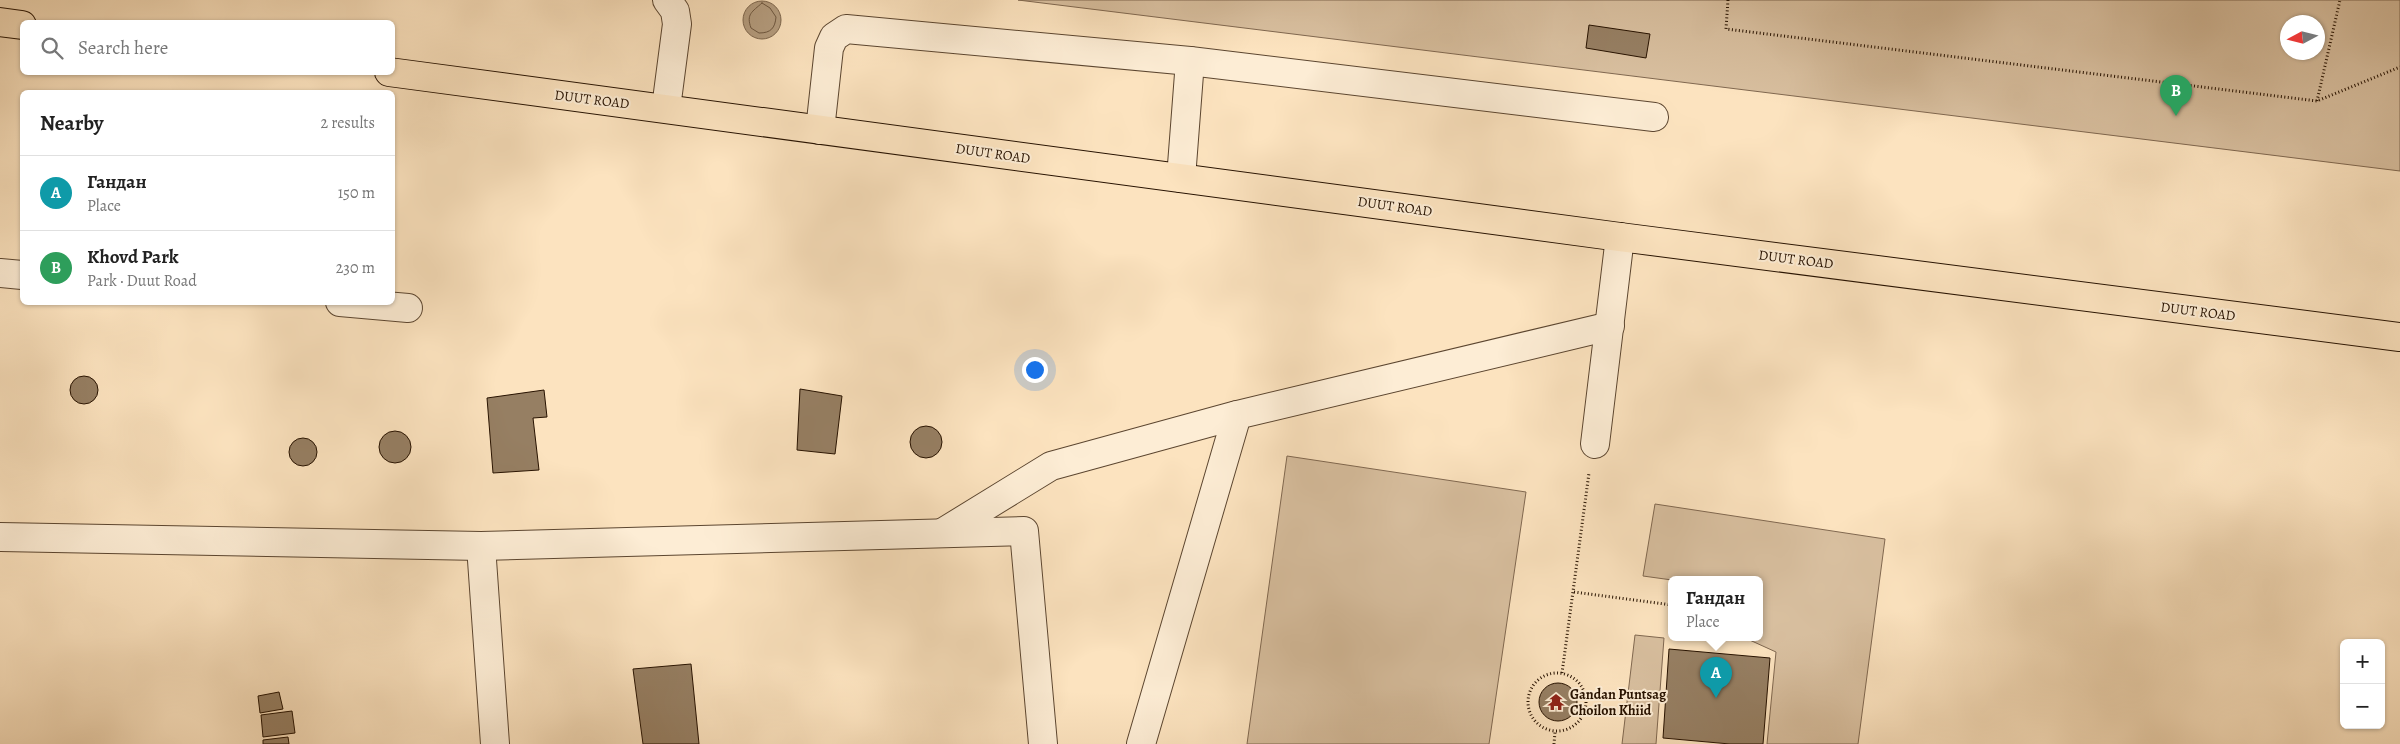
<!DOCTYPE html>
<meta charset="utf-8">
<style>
:root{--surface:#fff;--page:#f6f6f6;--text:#222;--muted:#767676;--line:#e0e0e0;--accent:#8f2418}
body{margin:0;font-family:Alegreya,serif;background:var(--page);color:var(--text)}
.controls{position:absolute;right:15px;bottom:15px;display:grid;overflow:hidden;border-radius:8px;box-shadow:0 1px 4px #0004}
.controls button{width:45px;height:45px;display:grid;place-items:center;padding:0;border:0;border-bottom:1px solid var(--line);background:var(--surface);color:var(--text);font:25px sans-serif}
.compass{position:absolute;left:2280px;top:15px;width:45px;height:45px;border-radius:50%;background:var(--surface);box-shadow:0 1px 4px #0004;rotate:263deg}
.you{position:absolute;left:1034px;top:369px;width:18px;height:18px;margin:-12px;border:4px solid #fff;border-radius:50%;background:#1a73e8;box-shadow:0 0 0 8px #1a73e833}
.badge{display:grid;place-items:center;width:32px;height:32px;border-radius:50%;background:var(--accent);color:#fff;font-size:16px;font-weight:700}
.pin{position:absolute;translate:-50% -41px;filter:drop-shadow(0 1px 2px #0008)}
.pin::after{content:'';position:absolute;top:26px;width:18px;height:15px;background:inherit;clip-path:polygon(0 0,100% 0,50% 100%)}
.popup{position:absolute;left:1668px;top:576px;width:95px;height:65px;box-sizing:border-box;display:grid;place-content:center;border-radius:8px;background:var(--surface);filter:drop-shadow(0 1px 4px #0005);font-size:16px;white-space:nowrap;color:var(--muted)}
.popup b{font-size:19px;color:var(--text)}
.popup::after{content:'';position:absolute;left:50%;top:100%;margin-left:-10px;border:10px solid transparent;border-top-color:var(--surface)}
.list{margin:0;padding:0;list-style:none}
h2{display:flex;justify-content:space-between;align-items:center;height:65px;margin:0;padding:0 20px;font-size:21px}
h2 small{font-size:16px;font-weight:400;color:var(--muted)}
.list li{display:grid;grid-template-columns:32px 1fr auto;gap:15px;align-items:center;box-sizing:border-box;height:75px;padding:0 20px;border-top:1px solid var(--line)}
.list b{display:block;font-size:19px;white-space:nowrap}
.list p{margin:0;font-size:16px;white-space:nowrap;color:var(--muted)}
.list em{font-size:16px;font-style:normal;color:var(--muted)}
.icon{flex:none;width:28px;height:28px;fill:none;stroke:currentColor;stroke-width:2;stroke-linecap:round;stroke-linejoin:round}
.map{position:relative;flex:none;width:2400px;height:744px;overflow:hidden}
.search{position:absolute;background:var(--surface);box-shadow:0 1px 4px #0004;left:20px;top:20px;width:375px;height:55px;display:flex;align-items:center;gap:12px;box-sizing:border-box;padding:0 18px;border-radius:8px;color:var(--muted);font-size:19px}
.panel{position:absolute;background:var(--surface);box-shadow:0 1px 4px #0004;left:20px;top:90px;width:375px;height:215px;border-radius:8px}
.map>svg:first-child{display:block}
.green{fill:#d8bf9f;stroke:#806850;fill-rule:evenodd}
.water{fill:#b49c7e;stroke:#7c654c}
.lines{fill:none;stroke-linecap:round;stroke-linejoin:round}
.shore{stroke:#6e573f;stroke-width:1}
.building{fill:#967f63;stroke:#271200}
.minor-casing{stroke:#5c4630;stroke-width:30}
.major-casing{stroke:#271200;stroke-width:30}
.path{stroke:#271200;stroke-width:3;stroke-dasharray:1 2.5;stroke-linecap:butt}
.minor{stroke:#fdedd5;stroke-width:28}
.major{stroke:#fce3bf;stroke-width:28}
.labels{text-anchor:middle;stroke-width:4;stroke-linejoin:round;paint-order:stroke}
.street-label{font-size:14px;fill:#271200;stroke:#fdedd5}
.poi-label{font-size:14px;font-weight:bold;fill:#271200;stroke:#fdedd5;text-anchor:start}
</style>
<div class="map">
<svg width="2400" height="744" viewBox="0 0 2400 744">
<rect width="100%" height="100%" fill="#fce3bf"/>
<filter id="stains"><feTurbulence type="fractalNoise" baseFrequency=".004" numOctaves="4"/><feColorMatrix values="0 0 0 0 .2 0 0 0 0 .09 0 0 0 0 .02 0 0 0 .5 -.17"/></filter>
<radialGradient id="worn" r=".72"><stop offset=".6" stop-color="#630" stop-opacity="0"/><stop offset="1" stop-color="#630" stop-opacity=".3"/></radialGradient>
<g class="green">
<path d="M 1018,0 L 2400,0 L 2400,171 ZM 2288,22 L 2318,22 L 2318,52 L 2288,52 Z"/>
<polygon points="1287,456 1526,492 1489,744 1247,744"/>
<polygon points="1655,504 1885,539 1858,744 1767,744 1776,652 1743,637 1760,637 1760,579 1672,580 1643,576"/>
<polygon points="1635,635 1664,638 1656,744 1622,744"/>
</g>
<circle class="water" cx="762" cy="20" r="19"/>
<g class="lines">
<path class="shore" d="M 762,3 L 770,8 L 776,17 C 775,28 771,33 759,33 L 751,28 C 746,14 752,12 762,3 Z"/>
</g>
<g class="building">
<polygon points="1589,25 1650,34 1646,58 1586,48"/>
<circle cx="84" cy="390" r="14"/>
<polygon points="800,389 842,396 835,454 797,450"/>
<polygon points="544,390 547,417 533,418 539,470 493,473 487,398"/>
<circle cx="926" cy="442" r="16"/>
<circle cx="395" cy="447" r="16"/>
<circle cx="303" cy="452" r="14"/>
<polygon points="1669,649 1770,658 1763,744 1730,744 1663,738"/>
<polygon points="691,664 699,744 643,744 633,669"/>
<circle cx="1558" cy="702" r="19"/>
<polygon points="279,692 283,709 260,713 258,696"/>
<polygon points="292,711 295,733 263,737 261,715"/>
<polygon points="288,737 289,744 263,744 263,740"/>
</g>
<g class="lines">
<g class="minor-casing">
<g id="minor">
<polyline points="666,108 677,24 675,11 667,0"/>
<polyline points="820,130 829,48 834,37 846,29 1190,61 1654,117"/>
<polyline points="1181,178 1190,61"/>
<polyline points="0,273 22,275"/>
<polyline points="340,302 408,308"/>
<polyline points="1595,444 1620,237"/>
<polyline points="942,533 1051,466 1237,415"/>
<polyline points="0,537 481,546 1024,531 1043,744"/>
<polyline points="481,546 495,744"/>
<polyline points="1141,744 1237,415 1610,326"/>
</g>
</g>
<g class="major-casing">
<g id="major">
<polyline points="0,22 22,25"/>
<polyline points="389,72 1620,237 2400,337"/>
</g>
</g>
<g class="path">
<polyline points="1728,0 1726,29 2317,101 2400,67"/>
<polyline points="2317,101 2340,0"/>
<polyline points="1574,592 1672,605"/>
<polyline points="1562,673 1589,473"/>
<circle cx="1557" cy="702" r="29"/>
<polyline points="1554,744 1555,732"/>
</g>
<use href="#minor" class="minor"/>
<use href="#major" class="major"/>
</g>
<defs>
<g id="temple-bare" transform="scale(1.35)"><path d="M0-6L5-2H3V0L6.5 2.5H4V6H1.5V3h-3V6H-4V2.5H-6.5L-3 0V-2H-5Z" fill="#8f2418" stroke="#fdedd5" stroke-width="2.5" paint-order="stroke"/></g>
</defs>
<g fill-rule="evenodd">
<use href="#temple-bare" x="1556" y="702"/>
</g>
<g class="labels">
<g class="street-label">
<text transform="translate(592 99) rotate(7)" y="5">DUUT ROAD</text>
<text transform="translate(993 153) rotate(8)" y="5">DUUT ROAD</text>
<text transform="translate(1395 206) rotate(8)" y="5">DUUT ROAD</text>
<text transform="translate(1796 259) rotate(7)" y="5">DUUT ROAD</text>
<text transform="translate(2198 311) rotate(7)" y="5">DUUT ROAD</text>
</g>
<g class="poi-label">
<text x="1570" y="699">Gandan Puntsag<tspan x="1570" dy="16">Choilon Khiid</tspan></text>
</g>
</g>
<rect width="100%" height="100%" filter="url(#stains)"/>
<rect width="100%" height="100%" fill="url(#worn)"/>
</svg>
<div class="controls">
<button>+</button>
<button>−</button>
</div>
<svg class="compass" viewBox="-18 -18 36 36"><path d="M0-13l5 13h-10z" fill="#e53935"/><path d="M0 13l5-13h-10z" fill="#767676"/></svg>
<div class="you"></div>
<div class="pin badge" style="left:1716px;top:698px;background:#0f9aa8">A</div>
<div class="popup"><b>Гандан</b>Place</div>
<div class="pin badge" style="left:2176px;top:116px;background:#2e9e5b">B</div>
<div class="search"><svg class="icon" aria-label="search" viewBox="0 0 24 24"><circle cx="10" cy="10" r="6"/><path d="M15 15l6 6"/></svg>Search here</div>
<section class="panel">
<h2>Nearby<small>2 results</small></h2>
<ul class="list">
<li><span class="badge" style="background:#0f9aa8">A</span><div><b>Гандан</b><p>Place</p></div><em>150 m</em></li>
<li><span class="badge" style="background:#2e9e5b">B</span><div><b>Khovd Park</b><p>Park · Duut Road</p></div><em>230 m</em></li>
</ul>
</section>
</div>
